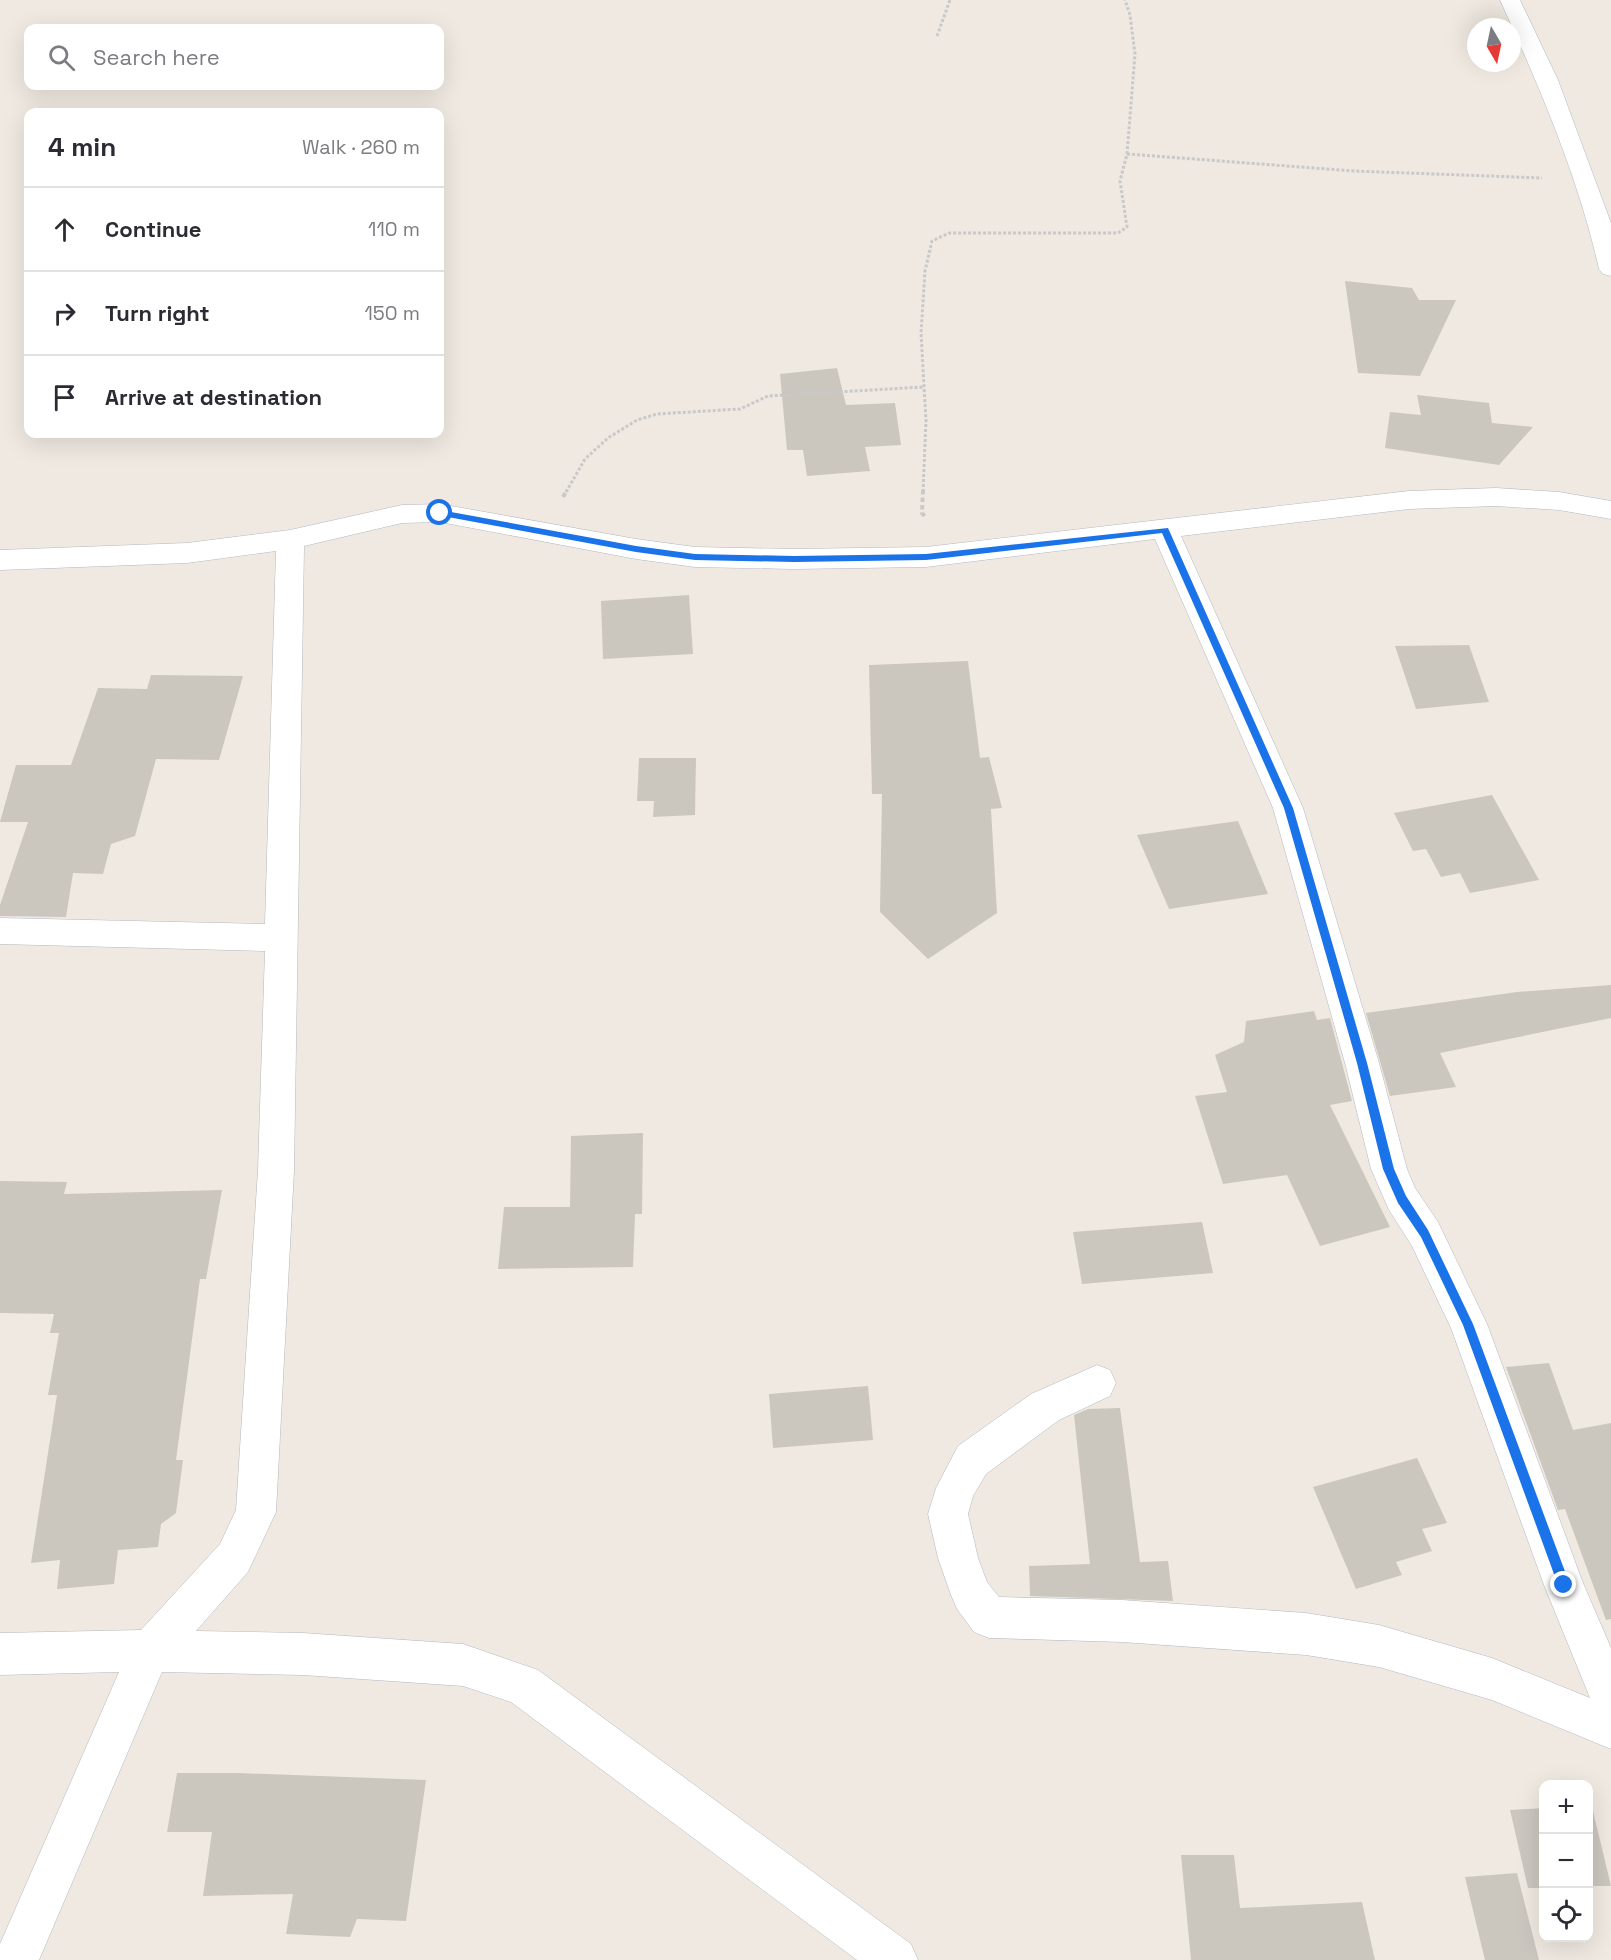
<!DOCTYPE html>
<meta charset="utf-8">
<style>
:root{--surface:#fff;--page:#f2f2f3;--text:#2b2b33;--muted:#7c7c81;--line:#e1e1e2}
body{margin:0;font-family:"Space Grotesk",sans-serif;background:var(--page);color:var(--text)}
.controls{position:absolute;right:18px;bottom:18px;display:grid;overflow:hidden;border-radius:12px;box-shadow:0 6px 24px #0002}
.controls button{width:54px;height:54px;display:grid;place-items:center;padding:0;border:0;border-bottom:2px solid var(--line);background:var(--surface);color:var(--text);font:30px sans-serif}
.compass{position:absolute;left:1467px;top:18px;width:54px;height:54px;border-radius:50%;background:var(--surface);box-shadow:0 6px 24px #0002;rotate:171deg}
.stop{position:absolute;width:18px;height:18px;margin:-14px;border:4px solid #1a73e8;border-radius:50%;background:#fff}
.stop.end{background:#1a73e8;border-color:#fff;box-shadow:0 2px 6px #0008}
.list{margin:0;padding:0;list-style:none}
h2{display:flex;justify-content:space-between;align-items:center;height:78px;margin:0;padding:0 24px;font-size:26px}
h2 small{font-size:20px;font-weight:400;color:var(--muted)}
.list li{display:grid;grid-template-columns:39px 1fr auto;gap:18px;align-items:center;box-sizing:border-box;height:84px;padding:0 24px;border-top:2px solid var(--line)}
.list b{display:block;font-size:22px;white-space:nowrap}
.list em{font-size:20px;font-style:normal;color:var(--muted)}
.icon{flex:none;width:33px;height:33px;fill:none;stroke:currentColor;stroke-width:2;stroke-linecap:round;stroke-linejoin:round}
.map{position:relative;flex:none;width:1611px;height:1960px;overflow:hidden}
.search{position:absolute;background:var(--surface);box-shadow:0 6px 24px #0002;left:24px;top:24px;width:420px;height:66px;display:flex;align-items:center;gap:15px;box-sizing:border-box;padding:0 21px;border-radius:12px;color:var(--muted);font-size:22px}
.panel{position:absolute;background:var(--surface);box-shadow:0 6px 24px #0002;left:24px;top:108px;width:420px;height:330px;border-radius:12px}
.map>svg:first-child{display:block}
.building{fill:#cbc7bf}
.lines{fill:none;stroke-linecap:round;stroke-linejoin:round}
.street-casing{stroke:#b4b7c1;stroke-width:1}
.path-far1{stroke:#c9c9c9;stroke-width:3;stroke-dasharray:3 2;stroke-linecap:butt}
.path{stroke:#c9c9c9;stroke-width:4;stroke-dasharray:4.5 3;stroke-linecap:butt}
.street{fill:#fff;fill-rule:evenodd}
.route{fill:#1a73e8}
</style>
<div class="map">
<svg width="1611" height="1960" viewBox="0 0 1611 1960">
<rect width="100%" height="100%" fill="#efe9e1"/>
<g class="building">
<polygon points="1345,281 1412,288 1419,300 1456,300 1420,376 1358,373"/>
<polygon points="837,368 846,405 895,403 901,445 865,447 870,471 807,476 803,450 787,450 780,374"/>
<polygon points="1417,395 1489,403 1492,423 1533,427 1499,465 1385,448 1390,412 1421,415"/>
<polygon points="689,595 693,654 603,659 601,601"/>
<polygon points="1469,645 1489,702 1416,709 1395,646"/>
<polygon points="968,661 980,758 989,757 1002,808 991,809 997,913 928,959 880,912 882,794 872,794 869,665"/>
<polygon points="151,675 243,676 219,760 156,759 135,836 111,844 103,874 73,873 66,917 0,916 0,905 28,822 0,822 16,765 71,765 98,688 147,689"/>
<polygon points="639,758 696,758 695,815 653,817 654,801 637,801"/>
<polygon points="1492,795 1539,880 1470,893 1460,873 1441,877 1426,849 1413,851 1394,813"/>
<polygon points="1238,821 1268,894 1169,909 1137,835"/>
<polygon points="1611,985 1611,1018 1440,1053 1456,1087 1390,1096 1366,1013 1517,992"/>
<polygon points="1314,1011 1317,1020 1330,1018 1352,1101 1330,1105 1390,1227 1320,1246 1287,1175 1223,1184 1195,1096 1227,1092 1215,1055 1244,1042 1246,1021"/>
<polygon points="643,1133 642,1214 635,1214 633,1267 498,1269 504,1207 570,1207 571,1136"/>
<polygon points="0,1181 67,1182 64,1194 222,1190 206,1279 200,1279 176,1460 183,1460 176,1513 161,1524 158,1547 118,1550 114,1584 57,1589 60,1560 31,1563 57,1395 48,1395 59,1333 50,1333 54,1314 0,1313"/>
<polygon points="1202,1222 1213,1273 1082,1284 1073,1232"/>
<polygon points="1549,1363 1573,1430 1611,1423 1611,1619 1606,1620 1565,1509 1558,1510 1506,1367"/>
<polygon points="868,1386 873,1440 773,1448 769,1394"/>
<polygon points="1120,1408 1140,1562 1168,1561 1173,1601 1030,1596 1029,1566 1090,1564 1074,1415 1088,1409"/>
<polygon points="1417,1458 1447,1523 1422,1529 1432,1551 1396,1562 1402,1575 1356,1589 1313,1487"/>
<polygon points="177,1773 238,1773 426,1780 406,1921 357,1919 350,1937 286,1934 293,1894 203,1896 212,1832 167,1832"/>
<polygon points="1588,1807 1592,1807 1611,1886 1588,1886"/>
<polygon points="1544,1808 1544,1888 1528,1888 1510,1810"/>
<polygon points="1181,1855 1234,1855 1240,1908 1362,1902 1375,1960 1191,1960"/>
<polygon points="1517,1873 1539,1960 1485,1960 1465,1877"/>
</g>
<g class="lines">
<g class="street-casing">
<g id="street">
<path d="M 1500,0 L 1520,0 L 1558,80 L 1611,223 L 1611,276 L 1603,274 L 1599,269 C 1578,176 1539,86 1500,0 Z"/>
<polygon points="1496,488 1559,492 1611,501 1611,519 1559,510 1496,506 1409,509 1181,536 1303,808 1379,1063 1407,1169 1415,1188 1438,1222 1487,1324 1583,1583 1611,1648 1611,1749 1492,1700 1379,1667 1306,1655 1122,1642 989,1638 974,1632 957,1609 951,1595 938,1558 928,1514 936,1488 958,1446 1031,1394 1097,1365 1110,1370 1116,1383 1110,1396 1059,1420 986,1474 973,1496 968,1514 978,1558 987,1582 999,1597 1122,1600 1306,1613 1379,1625 1492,1658 1590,1698 1544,1585 1451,1328 1412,1246 1389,1210 1371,1169 1345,1063 1273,808 1155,539 926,567 793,569 695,567 636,559 440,522 402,523 304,546 294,1170 276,1512 248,1572 196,1631 303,1633 463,1644 538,1670 911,1944 918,1960 857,1960 511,1702 463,1686 303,1675 162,1672 39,1960 0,1960 0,1944 119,1672 0,1675 0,1633 141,1630 220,1544 236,1510 258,1170 265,951 0,944 0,918 265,924 276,551 187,563 0,570 0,550 187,543 290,530 402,505 440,504 636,539 695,547 793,549 926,547 1409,491"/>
</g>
</g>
<g class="path-far1">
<polyline points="937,36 950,0"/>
<polyline points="1127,154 1354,171 1542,178"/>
<polyline points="566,492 585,459 608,438 637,420 657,414 740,409 768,396 923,387"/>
<polyline points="923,492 926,421 921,333 925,271 932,241 949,233 1118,233 1127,227 1120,181 1127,154 1135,54 1130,15 1125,0"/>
</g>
<g class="path">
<polyline points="923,490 922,513 926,518"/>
<polyline points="563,497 567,490"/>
</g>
<use href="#street" class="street"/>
</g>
<polygon class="route" points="440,510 636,546 695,554 794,556 926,554 1168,528 1293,808 1367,1063 1394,1169 1406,1196 1428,1230 1473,1324 1570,1585 1568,1589 1560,1589 1558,1585 1463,1325 1421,1237 1398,1203 1383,1169 1357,1063 1284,808 1162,533 926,560 794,562 695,560 636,552 437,515 437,511"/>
</svg>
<div class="controls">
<button>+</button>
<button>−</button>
<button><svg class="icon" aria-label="locate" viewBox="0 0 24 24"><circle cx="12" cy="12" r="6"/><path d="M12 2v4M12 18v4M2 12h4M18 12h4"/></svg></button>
</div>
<svg class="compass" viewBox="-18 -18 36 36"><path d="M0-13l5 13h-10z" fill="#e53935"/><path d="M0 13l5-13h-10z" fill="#7c7c81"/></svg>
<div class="stop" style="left:440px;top:513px"></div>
<div class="stop end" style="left:1564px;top:1585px"></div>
<div class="search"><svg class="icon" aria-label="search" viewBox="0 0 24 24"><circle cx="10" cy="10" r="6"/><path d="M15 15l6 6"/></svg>Search here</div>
<section class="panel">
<h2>4 min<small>Walk · 260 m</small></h2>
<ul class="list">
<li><svg class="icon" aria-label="ahead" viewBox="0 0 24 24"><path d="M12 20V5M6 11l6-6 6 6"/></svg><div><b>Continue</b></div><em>110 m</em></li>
<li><svg class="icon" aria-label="right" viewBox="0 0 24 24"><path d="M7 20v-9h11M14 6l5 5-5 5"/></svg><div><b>Turn right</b></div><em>150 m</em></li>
<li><svg class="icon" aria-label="arrive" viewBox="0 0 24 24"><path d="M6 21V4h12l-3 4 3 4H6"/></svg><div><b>Arrive at destination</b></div></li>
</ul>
</section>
</div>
